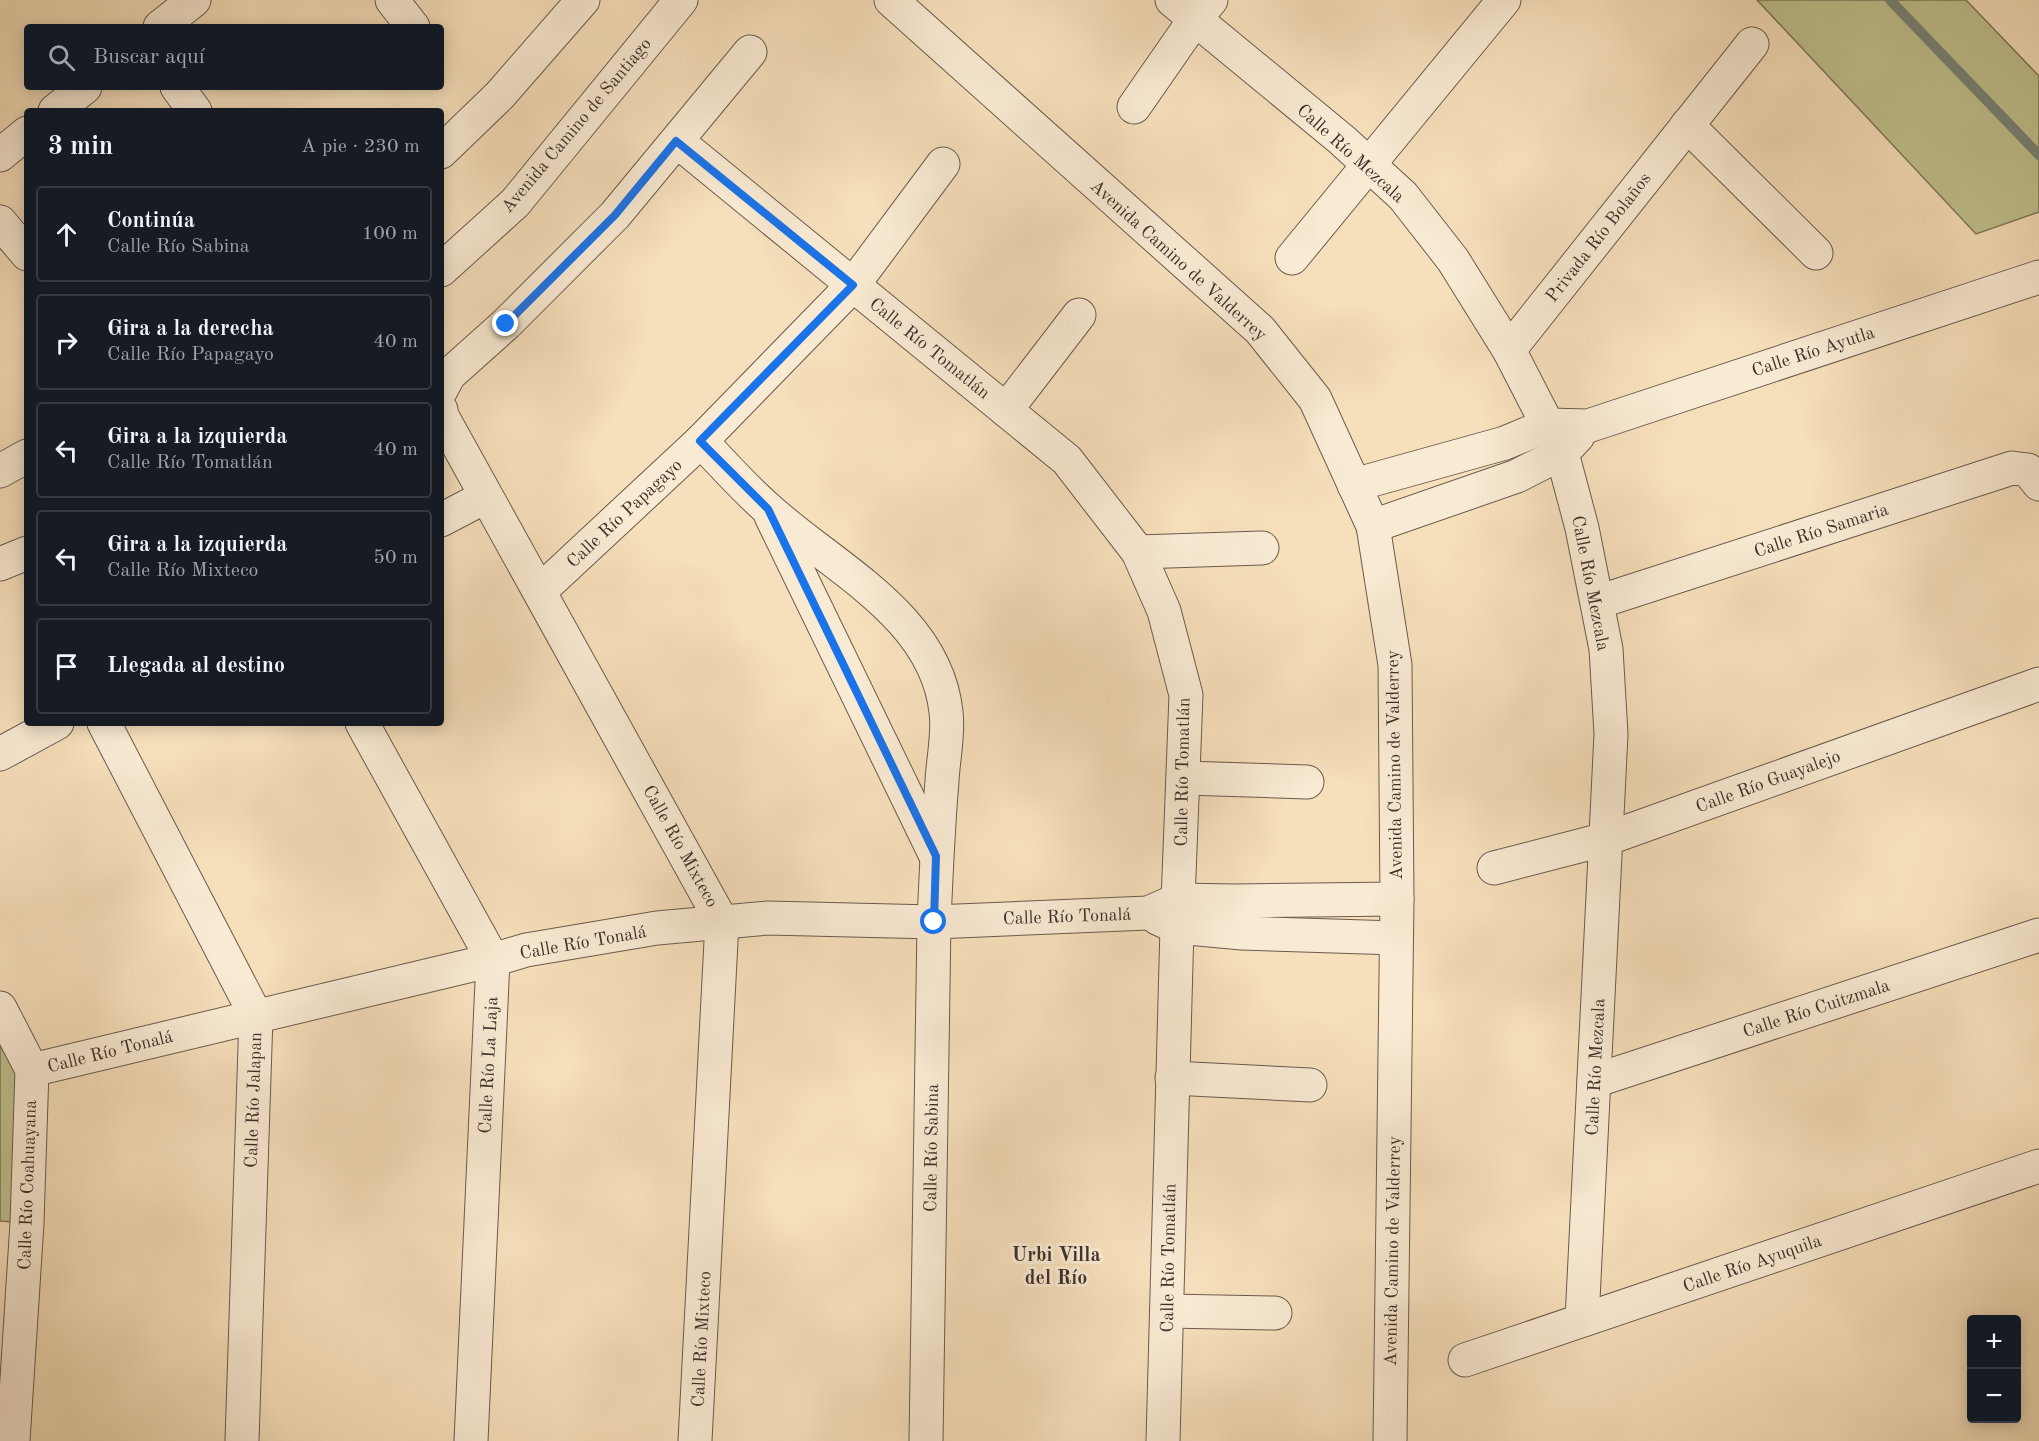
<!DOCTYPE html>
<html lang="es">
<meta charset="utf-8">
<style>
:root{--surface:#171b24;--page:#20242c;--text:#f1f3f6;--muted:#9ea1a6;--line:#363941}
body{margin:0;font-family:"Old Standard TT",serif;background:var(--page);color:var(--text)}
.controls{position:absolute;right:18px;bottom:18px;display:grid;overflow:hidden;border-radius:6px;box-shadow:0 3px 15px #0003}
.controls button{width:54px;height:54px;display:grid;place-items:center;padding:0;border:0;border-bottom:2px solid var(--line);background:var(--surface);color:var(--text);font:30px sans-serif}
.stop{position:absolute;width:18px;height:18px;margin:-14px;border:4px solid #1a73e8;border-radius:50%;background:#fff}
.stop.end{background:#1a73e8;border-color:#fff;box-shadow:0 2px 6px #0008}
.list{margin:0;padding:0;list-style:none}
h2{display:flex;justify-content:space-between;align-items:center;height:78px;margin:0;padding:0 24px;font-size:26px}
h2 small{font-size:20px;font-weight:400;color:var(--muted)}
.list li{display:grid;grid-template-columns:39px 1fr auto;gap:18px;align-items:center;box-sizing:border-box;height:96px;margin:0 12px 12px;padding:0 12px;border:2px solid var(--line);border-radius:6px}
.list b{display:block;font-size:22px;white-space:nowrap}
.list p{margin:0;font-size:20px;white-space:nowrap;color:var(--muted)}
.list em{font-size:20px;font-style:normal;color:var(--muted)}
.icon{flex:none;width:33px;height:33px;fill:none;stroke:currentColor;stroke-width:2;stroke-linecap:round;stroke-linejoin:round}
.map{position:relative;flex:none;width:2039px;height:1441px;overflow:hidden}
.search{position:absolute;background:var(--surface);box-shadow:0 3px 15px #0003;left:24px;top:24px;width:420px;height:66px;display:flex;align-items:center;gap:15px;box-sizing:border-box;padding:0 21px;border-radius:6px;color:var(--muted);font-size:22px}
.panel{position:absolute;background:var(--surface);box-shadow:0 3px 15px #0003;left:24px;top:108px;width:420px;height:618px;border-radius:6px}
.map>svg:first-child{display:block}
.green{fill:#bfc18e;stroke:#7e785c;stroke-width:1.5}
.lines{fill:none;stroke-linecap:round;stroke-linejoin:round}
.stream{stroke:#778477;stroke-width:10}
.minor-casing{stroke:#6a5b4e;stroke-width:35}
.minor{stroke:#f9ead3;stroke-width:33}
.route{stroke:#1a73e8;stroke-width:8}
.labels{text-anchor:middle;stroke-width:6;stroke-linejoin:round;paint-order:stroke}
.street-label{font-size:18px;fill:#3c2f2a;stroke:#f9ead3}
.neighbourhood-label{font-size:20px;font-weight:bold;fill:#3c2f2a;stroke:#f9ead3}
</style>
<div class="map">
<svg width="2039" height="1441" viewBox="0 0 2039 1441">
<rect width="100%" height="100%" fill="#f6dfbb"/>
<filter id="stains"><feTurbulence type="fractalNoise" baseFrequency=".00333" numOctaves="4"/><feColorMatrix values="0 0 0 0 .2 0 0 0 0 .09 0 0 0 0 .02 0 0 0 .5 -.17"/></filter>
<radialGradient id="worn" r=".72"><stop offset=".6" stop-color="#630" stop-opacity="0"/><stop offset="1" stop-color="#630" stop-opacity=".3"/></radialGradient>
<g class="green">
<polygon points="1757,0 1966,0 2039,76 2039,212 1976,234"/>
<polygon points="0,1008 32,1070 27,1223 0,1221"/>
</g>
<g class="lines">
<polyline class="stream" points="1890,0 2039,155"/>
<g class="minor-casing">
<g id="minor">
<polyline points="392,0 413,27"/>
<polyline points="891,0 1260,330 1315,399 1373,526 1395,665 1397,899 1390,1441"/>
<polyline points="1172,0 1342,140 1403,196 1453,260 1509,350 1562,453 1582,528 1606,649 1611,734 1582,1320"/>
<polyline points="160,27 194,0"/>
<polyline points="177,87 195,111"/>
<polyline points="1134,107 1195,19 1211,0"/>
<polyline points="55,111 85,87"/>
<polyline points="1687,125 1816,253"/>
<polyline points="677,141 1067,460 1138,552 1164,611 1186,695 1177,927 1163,1441"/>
<polyline points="441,152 500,95 583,0"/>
<polyline points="0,155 27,133"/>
<polyline points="0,222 27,254"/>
<polyline points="1292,258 1504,0"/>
<polyline points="441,270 515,203 681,0"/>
<polyline points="1509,350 1752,44"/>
<polyline points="441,390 449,375 506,324 615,215 750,52"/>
<polyline points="441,410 442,416 722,922 695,1441"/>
<polyline points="1006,410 1079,315"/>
<path d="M 701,441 C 723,464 744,488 768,509 C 833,568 936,616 946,712 C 949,734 943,759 942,781 C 938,828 936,875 934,922 L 926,1441"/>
<polyline points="0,471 27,456"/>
<polyline points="1354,485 1505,443 1548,425 1588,426 2039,277"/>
<polyline points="771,516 936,856"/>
<polyline points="441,520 485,497"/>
<polyline points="1373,526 1517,476 1562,453 1578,436"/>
<polyline points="1138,552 1262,548"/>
<polyline points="0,564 27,553"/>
<polyline points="540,591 701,441 853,285 943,164"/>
<polyline points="1598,602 2012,468 2028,470 2039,484"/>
<polyline points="104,723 256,1016 242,1441"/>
<polyline points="362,723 493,960 471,1441"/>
<polyline points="0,754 57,723"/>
<polyline points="1184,778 1307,782"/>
<polyline points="1494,868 1606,839 2039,684"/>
<polyline points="1157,918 1177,927 1242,933 1396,938"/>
<polyline points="0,1008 32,1070 27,1223 13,1441"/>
<polyline points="32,1070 493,960 526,950 657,928 768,918 934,922 1148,913 1178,900 1235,901 1397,899"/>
<polyline points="1172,1078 1310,1085"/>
<polyline points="1594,1081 2039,935"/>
<polyline points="1167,1311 1275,1313"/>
<polyline points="1465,1360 2039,1166"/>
</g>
</g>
<use href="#minor" class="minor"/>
</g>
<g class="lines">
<polyline class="route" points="506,324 615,215 676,141 853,285 700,441 768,509 936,856 934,922"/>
</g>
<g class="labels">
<g class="street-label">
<text transform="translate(576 125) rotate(-50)" y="6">Avenida Camino de Santiago</text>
<text transform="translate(1351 153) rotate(42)" y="6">Calle Río Mezcala</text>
<text transform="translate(1598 237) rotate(-52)" y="6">Privada Río Bolaños</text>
<text transform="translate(1179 260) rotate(42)" y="6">Avenida Camino de Valderrey</text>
<text transform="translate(930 348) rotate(39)" y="6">Calle Río Tomatlán</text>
<text transform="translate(1813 351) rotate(-18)" y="6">Calle Río Ayutla</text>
<text transform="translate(624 513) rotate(-43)" y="6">Calle Río Papagayo</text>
<text transform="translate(1821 530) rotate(-18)" y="6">Calle Río Samaria</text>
<text transform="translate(1591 583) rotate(79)" y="6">Calle Río Mezcala</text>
<text transform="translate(1394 765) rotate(-91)" y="6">Avenida Camino de Valderrey</text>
<text transform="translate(1182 772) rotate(-89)" y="6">Calle Río Tomatlán</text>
<text transform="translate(1768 781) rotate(-20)" y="6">Calle Río Guayalejo</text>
<text transform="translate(681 846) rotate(61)" y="6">Calle Río Mixteco</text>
<text transform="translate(1067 916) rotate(-2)" y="6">Calle Río Tonalá</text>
<text transform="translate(583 942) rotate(-10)" y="6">Calle Río Tonalá</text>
<text transform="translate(1816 1008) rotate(-18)" y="6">Calle Río Cuitzmala</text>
<text transform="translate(110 1051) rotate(-14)" y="6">Calle Río Tonalá</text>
<text transform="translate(488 1065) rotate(-87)" y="6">Calle Río La Laja</text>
<text transform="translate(1595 1067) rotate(-87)" y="6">Calle Río Mezcala</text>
<text transform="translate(253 1100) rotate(-88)" y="6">Calle Río Jalapan</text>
<text transform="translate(931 1148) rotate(-89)" y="6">Calle Río Sabina</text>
<text transform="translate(27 1185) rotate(-88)" y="6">Calle Río Coahuayana</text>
<text transform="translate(1392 1251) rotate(-89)" y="6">Avenida Camino de Valderrey</text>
<text transform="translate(1168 1258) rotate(-89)" y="6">Calle Río Tomatlán</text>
<text transform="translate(1752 1263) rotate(-19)" y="6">Calle Río Ayuquila</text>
<text transform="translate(701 1339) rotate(-87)" y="6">Calle Río Mixteco</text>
</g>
<g class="neighbourhood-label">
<text x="1056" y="1261">Urbi Villa<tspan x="1056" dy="23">del Río</tspan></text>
</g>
</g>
<rect width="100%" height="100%" filter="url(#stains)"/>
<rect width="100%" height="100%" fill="url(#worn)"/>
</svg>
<div class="controls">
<button>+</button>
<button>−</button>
</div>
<div class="stop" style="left:934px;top:922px"></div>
<div class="stop end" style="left:506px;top:324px"></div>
<div class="search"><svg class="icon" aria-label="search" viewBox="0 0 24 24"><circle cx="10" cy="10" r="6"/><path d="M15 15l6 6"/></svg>Buscar aquí</div>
<section class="panel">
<h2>3 min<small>A pie · 230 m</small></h2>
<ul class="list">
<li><svg class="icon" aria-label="ahead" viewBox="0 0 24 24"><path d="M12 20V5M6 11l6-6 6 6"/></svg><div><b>Continúa</b><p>Calle Río Sabina</p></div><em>100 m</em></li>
<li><svg class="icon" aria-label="right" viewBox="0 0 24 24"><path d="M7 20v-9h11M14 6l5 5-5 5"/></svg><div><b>Gira a la derecha</b><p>Calle Río Papagayo</p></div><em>40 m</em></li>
<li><svg class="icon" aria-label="left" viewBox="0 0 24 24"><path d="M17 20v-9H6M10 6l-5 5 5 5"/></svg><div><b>Gira a la izquierda</b><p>Calle Río Tomatlán</p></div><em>40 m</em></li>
<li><svg class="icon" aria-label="left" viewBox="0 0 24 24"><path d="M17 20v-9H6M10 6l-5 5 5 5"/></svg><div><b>Gira a la izquierda</b><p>Calle Río Mixteco</p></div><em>50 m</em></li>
<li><svg class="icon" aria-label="arrive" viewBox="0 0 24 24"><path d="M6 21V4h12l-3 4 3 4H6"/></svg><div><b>Llegada al destino</b></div></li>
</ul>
</section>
</div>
